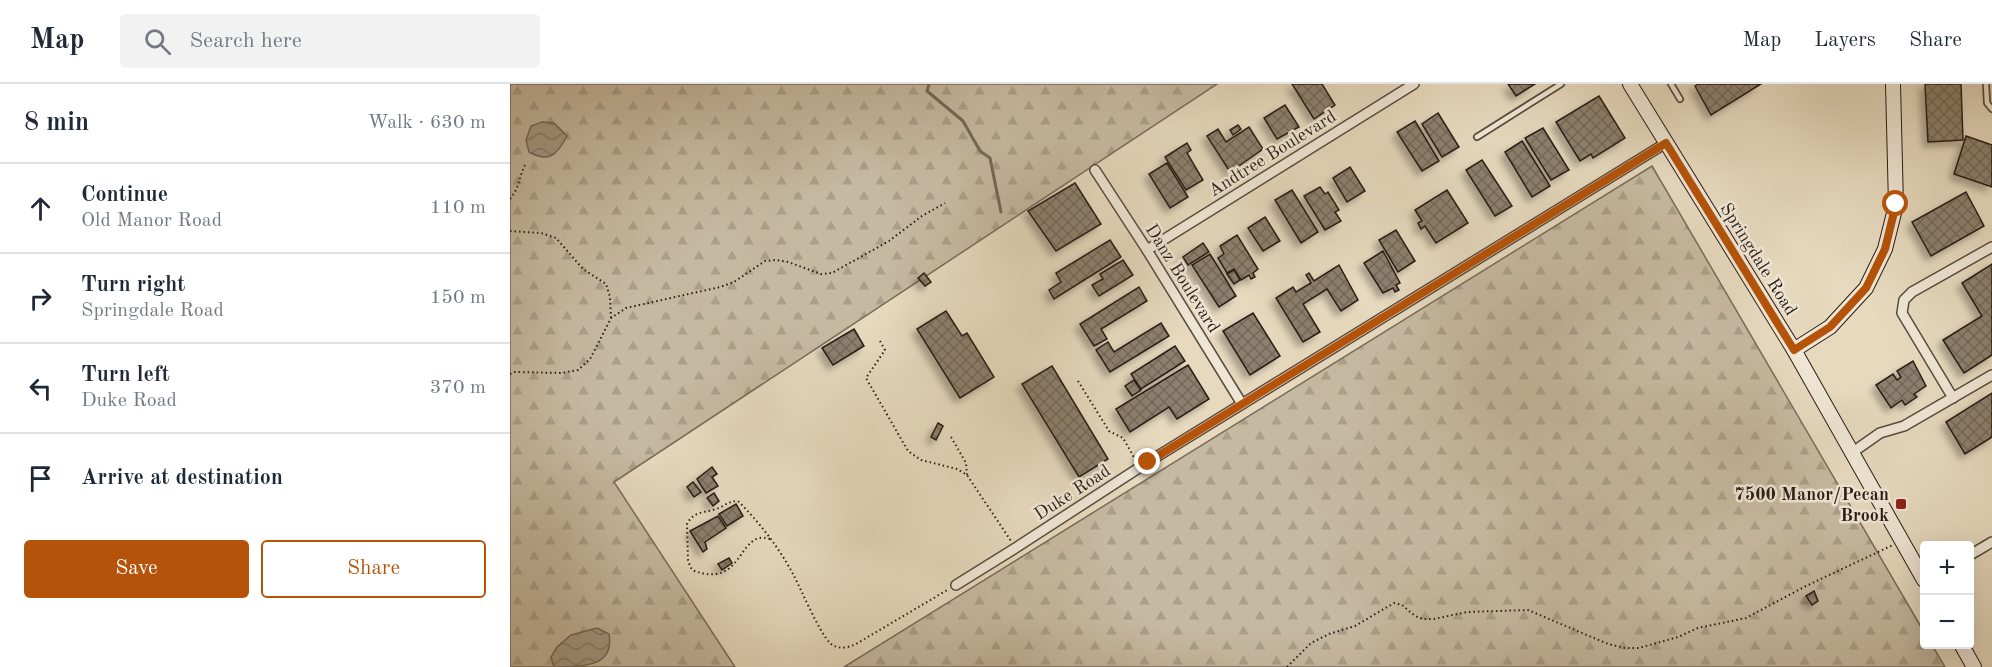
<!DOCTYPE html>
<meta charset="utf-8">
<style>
:root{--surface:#fff;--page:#f2f2f3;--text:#1f2937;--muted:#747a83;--line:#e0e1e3;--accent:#b45309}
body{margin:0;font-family:"Old Standard TT",serif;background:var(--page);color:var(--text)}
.controls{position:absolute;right:18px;bottom:18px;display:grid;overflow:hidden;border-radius:6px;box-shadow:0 6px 24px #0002}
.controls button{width:54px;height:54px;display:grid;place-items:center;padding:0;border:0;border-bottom:2px solid var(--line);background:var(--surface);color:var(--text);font:30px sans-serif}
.stop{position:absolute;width:18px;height:18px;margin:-14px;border:4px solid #b45309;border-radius:50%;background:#fff}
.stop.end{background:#b45309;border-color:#fff;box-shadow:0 2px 6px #0008}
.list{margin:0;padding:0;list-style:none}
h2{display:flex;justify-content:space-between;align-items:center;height:78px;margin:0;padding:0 24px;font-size:26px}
h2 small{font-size:20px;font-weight:400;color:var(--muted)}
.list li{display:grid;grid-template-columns:39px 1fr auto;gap:18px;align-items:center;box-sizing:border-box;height:90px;padding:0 24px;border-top:2px solid var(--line)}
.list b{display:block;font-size:22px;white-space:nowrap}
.list p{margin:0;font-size:20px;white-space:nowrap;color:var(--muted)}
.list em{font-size:20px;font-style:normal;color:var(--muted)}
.actions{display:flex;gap:12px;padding:18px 24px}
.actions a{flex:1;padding:14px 0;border:2px solid var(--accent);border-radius:6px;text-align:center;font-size:21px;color:var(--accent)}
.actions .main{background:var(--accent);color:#fff}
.icon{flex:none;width:33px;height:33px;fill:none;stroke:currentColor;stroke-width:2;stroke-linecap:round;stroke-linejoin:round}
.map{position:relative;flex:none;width:1482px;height:583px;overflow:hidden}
header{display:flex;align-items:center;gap:36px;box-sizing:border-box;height:84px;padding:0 30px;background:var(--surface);border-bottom:2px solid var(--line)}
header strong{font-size:28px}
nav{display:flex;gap:33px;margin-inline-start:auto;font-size:21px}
.search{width:420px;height:54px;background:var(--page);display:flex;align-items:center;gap:15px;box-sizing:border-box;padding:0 21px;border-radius:6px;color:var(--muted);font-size:22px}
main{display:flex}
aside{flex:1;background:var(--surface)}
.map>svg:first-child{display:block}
.forest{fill:url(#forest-firs);stroke:#786b5b;stroke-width:1.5}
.water{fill:url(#water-waves);stroke:#746758;stroke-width:1.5}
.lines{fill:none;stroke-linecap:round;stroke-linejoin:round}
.stream{stroke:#746758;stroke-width:3}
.building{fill:url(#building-cross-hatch);stroke:#2a1d15;stroke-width:1.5;filter:url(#shadow)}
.lane-casing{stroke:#594c3f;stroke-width:8}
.street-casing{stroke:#594c3f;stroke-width:12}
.secondary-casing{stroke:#2a1d15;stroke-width:16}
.path{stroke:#2a1d15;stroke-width:2;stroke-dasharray:1.5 3;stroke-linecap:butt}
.lane{stroke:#efe6d5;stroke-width:4.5}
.street{stroke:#efe6d5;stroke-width:9}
.secondary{stroke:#efe6d5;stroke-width:14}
.route{stroke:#b45309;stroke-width:8}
.poi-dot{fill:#8f2418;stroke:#efe6d5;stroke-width:2}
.labels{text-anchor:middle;stroke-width:5;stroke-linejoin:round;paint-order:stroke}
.street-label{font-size:18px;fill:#2a1d15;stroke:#efe6d5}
.poi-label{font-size:18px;font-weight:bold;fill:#2a1d15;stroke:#efe6d5;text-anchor:end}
</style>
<header>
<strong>Map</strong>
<div class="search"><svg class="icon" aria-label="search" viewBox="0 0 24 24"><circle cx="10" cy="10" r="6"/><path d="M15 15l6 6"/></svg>Search here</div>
<nav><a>Map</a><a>Layers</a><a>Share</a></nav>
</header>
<main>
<aside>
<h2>8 min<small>Walk · 630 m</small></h2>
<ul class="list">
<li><svg class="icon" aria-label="ahead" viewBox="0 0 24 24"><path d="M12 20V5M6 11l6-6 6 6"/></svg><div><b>Continue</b><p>Old Manor Road</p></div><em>110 m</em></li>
<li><svg class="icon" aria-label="right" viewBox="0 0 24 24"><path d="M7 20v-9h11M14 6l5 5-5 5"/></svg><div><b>Turn right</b><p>Springdale Road</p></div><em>150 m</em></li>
<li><svg class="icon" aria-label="left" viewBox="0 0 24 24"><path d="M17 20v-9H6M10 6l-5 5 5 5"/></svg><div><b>Turn left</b><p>Duke Road</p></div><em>370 m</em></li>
<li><svg class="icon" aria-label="arrive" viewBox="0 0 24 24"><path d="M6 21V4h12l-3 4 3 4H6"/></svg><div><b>Arrive at destination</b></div></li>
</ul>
<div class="actions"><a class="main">Save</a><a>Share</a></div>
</aside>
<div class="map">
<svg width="1482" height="583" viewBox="0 0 1482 583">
<defs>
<pattern id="forest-firs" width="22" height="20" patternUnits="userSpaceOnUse" patternTransform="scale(1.5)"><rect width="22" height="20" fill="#c6b9a1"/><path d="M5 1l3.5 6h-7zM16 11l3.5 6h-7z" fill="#aa9f8a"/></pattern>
<pattern id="water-waves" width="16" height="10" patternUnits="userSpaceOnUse" patternTransform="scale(1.5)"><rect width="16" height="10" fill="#a69985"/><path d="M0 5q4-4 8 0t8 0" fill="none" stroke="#877c6c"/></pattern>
<pattern id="building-cross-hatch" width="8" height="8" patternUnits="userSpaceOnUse" patternTransform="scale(1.5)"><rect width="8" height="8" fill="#8c7f6d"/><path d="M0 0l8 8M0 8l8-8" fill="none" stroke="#736758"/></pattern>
<filter id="shadow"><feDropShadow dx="-5" dy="5" stdDeviation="3" flood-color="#0004"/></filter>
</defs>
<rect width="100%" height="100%" fill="#e6d9be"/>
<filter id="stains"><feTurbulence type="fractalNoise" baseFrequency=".00333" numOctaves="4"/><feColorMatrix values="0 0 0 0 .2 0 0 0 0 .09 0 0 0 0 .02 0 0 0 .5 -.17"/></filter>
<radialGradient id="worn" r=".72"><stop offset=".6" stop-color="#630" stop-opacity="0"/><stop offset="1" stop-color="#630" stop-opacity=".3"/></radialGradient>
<g class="forest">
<polygon points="0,0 707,0 104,398 225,583 0,583"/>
<polygon points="1142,82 1414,548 1414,560 1422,561 1435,583 334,583"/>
</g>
<g class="water">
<path d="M 32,38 L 44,39 L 57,52 C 47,71 39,79 19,68 L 16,56 L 21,42 Z"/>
<path d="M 87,544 L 99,550 C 105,583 72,583 44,583 L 41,573 L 47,563 L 61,551 Z"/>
</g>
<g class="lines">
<polyline class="stream" points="419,0 417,7 453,37 470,67 480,74 491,128"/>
</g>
<g class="building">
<polygon points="782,0 812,0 825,21 804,35"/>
<polygon points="998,0 1025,0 1006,12"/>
<polygon points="1188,0 1251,0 1201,31 1185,2"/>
<polygon points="1415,0 1451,0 1453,56 1418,58"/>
<polygon points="1089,12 1115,54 1083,74 1081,70 1070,77 1046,38"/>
<polygon points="775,21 789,43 767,55 754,34"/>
<polygon points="928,29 949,63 932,73 912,40"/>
<polygon points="905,37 929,77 912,87 887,48"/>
<polygon points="728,41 731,45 723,51 720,46"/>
<polygon points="739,43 753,65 720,88 697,52 708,45 716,58"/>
<polygon points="1033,44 1059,86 1041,96 1015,54"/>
<polygon points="1456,52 1482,61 1482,103 1444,90"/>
<polygon points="1012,57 1040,102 1022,113 995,68"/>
<polygon points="677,59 681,66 677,69 693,96 676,106 655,73"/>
<polygon points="972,76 1002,122 985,132 956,86"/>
<polygon points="657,79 678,113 660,124 639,90"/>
<polygon points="840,83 855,107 837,118 823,94"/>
<polygon points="565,99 591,140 546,167 518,127"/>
<polygon points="810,103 815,110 818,108 829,126 825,128 831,137 815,146 794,112"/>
<polygon points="782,106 808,148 791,159 765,116"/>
<polygon points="937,106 958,139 926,159 915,142 911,145 908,139 912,137 905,126"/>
<polygon points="1456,108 1474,142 1421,172 1402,138"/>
<polygon points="755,133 770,157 753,167 738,144"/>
<polygon points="886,146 905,177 888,188 869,156"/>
<polygon points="727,151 748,185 743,189 745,193 741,195 739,191 731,196 724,185 717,189 708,174 714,170 710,162"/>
<polygon points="600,156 611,173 544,215 539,206 551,198 546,189"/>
<polygon points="693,159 699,168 678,181 673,173"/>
<polygon points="873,167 890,199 886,201 889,206 885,208 883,204 873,209 854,179"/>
<polygon points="700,170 726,212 709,223 682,181"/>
<polygon points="613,176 623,191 589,212 582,201 593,195 590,190"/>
<polygon points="1482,180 1482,271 1454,289 1433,256 1472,232 1452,199"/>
<polygon points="829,181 848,216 831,227 817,205 793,220 810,248 793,258 766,214 783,203 786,208 801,199 796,191 799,189 804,197"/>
<polygon points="724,186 730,196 724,200 717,190"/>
<polygon points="414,189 421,198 415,202 408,194"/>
<polygon points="629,203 637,217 591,245 597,255 584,262 570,240"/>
<polygon points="436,227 452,252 457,249 484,293 450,314 407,245"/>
<polygon points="743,229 770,272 740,291 713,247"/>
<polygon points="651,239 659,252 600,288 586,266 598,258 604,268"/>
<polygon points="344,245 354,262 323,281 312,264"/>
<polygon points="665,262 675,277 631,305 621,290"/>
<polygon points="1403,277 1416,302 1404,310 1407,313 1395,321 1392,316 1381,324 1366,301 1383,290 1387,296 1391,293 1387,287"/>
<polygon points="678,281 699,315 667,335 659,323 620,348 606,325"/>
<polygon points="542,282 598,375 569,393 512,300"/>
<polygon points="624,296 631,306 622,312 615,302"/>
<polygon points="1482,309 1482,353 1455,370 1436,338"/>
<polygon points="428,339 433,342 426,356 421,353"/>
<polygon points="202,383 207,390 202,393 208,402 196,409 187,395"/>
<polygon points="183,398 191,408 184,413 177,403"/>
<polygon points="204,409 209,417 203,422 197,414"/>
<polygon points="226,420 233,432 217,442 209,430"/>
<polygon points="208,432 216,444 195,458 197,465 193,468 180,447"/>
<polygon points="219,474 222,479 212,486 208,480"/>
<polygon points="1304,507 1308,517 1302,521 1296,512"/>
</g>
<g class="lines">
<g class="lane-casing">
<g id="lane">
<polyline points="1161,0 1170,15"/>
<polyline points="1476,0 1477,19 1482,25"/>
<polyline points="967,53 1051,0"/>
</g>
</g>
<g class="street-casing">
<g id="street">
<polyline points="585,86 637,166 732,320"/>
<polyline points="637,166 904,0"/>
<polyline points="1443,314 1392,229 1394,216 1402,208 1482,163"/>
<polyline points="1343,368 1370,349 1394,342 1482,291"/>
<polyline points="1460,471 1482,458"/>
<polyline points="446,501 507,463 638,378 1156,59"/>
</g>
</g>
<g class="secondary-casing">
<g id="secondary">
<polyline points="1120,0 1284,266 1414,496"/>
<polyline points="1284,266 1320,243 1356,204 1375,165 1386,121 1383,0"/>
<polyline points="1451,560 1464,583"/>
</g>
</g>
<g class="path">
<path d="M 0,115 C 11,101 8,94 16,79"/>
<polyline points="0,147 31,149 46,154 73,185 96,200 100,213 101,234"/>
<polyline points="370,257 375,266 356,294 398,367 411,376 447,385 457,391 501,457"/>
<polyline points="0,290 5,288 52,289 68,286 80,275 101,234 116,224 210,203 224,198 255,177 266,176 278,178 311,190 322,189 379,157 412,132 435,119"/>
<polyline points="568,297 599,347 613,354 625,375"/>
<polyline points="441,353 456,379 457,391"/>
<path d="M 260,455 C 227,444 235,507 182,486 L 178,477 L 177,440 C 184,426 197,429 209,424 C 216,421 219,417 228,417 C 250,439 270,465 284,492 C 292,507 309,548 320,559 C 328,566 337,564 346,560 L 439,505"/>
<polyline points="777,583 801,559 819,550 845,542 884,519 892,521 905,532 913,535 924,535 957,528 1018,526 1098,560 1115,564 1129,564 1168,553 1188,544 1236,534 1296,502 1383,461"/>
</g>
<use href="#lane" class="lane"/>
<use href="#street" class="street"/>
<use href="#secondary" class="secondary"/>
</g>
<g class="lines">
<polyline class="route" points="638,378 1156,59 1284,266 1320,243 1356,204 1375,165 1386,120"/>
</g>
<rect class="poi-dot" x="1385" y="414" width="12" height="12" rx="3"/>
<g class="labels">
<g class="street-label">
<text transform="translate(762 69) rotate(-32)" y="6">Andtree Boulevard</text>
<text transform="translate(1249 175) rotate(58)" y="6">Springdale Road</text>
<text transform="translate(673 194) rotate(58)" y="6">Danz Boulevard</text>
<text transform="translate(562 408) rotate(-33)" y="6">Duke Road</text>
</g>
<g class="poi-label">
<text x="1379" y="416">7500 Manor/Pecan<tspan x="1379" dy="21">Brook</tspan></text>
</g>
</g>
<rect width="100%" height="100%" filter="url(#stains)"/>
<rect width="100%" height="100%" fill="url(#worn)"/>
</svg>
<div class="controls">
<button>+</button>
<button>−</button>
</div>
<div class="stop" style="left:1386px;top:120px"></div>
<div class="stop end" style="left:638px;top:378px"></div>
</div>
</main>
